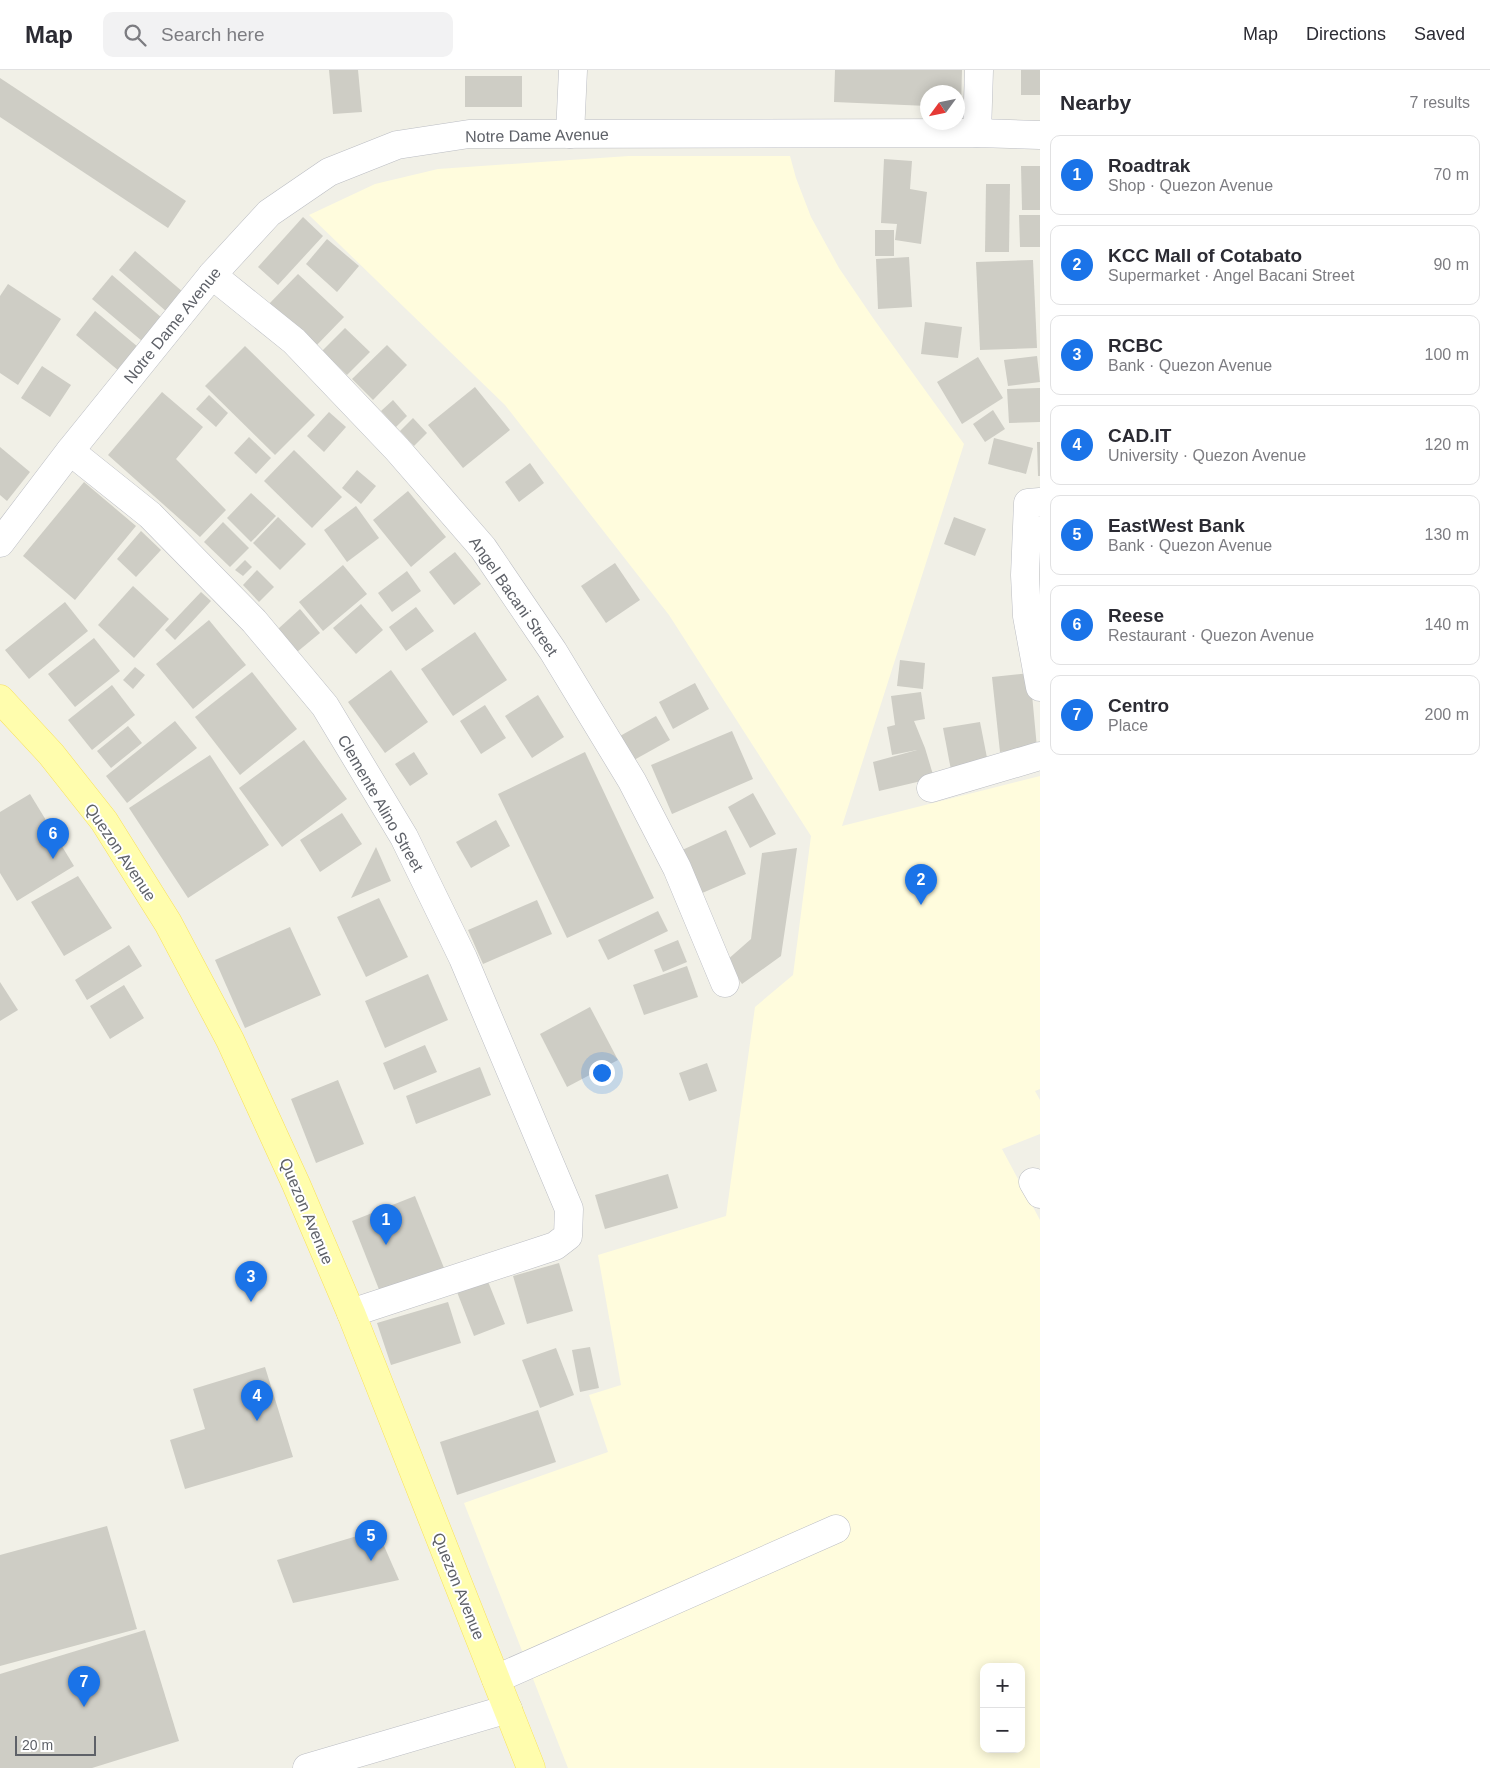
<!DOCTYPE html>
<meta charset="utf-8">
<style>
:root{--surface:#fff;--page:#f2f2f3;--text:#2b2b33;--muted:#7c7c81;--line:#e1e1e2;--accent:#1a73e8}
body{margin:0;font-family:Arial,sans-serif;background:var(--page);color:var(--text)}
.controls{position:absolute;right:15px;bottom:15px;display:grid;overflow:hidden;border-radius:10px;box-shadow:0 2px 12px #0003}
.controls button{width:45px;height:45px;display:grid;place-items:center;padding:0;border:0;border-bottom:1px solid var(--line);background:var(--surface);color:var(--text);font:25px sans-serif}
.compass{position:absolute;left:920px;top:15px;width:45px;height:45px;border-radius:50%;background:var(--surface);box-shadow:0 2px 12px #0003;rotate:237deg}
.scale{position:absolute;left:15px;bottom:12px;width:81px;box-sizing:border-box;padding-left:5px;border:2px solid #5e6168;border-top:0;font-size:14px;line-height:18px;white-space:nowrap;color:#5e6168;-webkit-text-stroke:4px #fff;paint-order:stroke}
.you{position:absolute;left:601px;top:1002px;width:18px;height:18px;margin:-12px;border:4px solid #fff;border-radius:50%;background:#1a73e8;box-shadow:0 0 0 8px #1a73e833}
.badge{display:grid;place-items:center;width:32px;height:32px;border-radius:50%;background:var(--accent);color:#fff;font-size:16px;font-weight:700}
.pin{position:absolute;translate:-50% -41px;filter:drop-shadow(0 1px 2px #0008)}
.pin::after{content:'';position:absolute;top:26px;width:18px;height:15px;background:inherit;clip-path:polygon(0 0,100% 0,50% 100%)}
.list{margin:0;padding:0;list-style:none}
h2{display:flex;justify-content:space-between;align-items:center;height:65px;margin:0;padding:0 20px;font-size:21px}
h2 small{font-size:16px;font-weight:400;color:var(--muted)}
.list li{display:grid;grid-template-columns:32px 1fr auto;gap:15px;align-items:center;box-sizing:border-box;height:80px;margin:0 10px 10px;padding:0 10px;border:1px solid var(--line);border-radius:10px}
.list b{display:block;font-size:19px;white-space:nowrap}
.list p{margin:0;font-size:16px;white-space:nowrap;color:var(--muted)}
.list em{font-size:16px;font-style:normal;color:var(--muted)}
.icon{flex:none;width:28px;height:28px;fill:none;stroke:currentColor;stroke-width:2;stroke-linecap:round;stroke-linejoin:round}
.map{position:relative;flex:none;width:1040px;height:1698px;overflow:hidden}
header{display:flex;align-items:center;gap:30px;box-sizing:border-box;height:70px;padding:0 25px;background:var(--surface);border-bottom:1px solid var(--line)}
header strong{font-size:24px}
nav{display:flex;gap:28px;margin-inline-start:auto;font-size:18px}
.search{width:350px;height:45px;background:var(--page);display:flex;align-items:center;gap:12px;box-sizing:border-box;padding:0 18px;border-radius:10px;color:var(--muted);font-size:19px}
main{display:flex}
aside{flex:1;background:var(--surface)}
.map>svg:first-child{display:block}
.commercial{fill:#fffcdd;fill-rule:evenodd}
.building{fill:#cecdc5}
.lines{fill:none;stroke-linecap:round;stroke-linejoin:round}
.minor-casing{stroke:#bbbdc3;stroke-width:29}
.major-casing{stroke:#f9e157;stroke-width:29}
.minor{stroke:#fff;stroke-width:28}
.major{stroke:#fffdad;stroke-width:28}
.labels{text-anchor:middle;stroke-width:4;stroke-linejoin:round;paint-order:stroke}
.street-label{font-size:16px;fill:#5e6168;stroke:#fff}
</style>
<header>
<strong>Map</strong>
<div class="search"><svg class="icon" aria-label="search" viewBox="0 0 24 24"><circle cx="10" cy="10" r="6"/><path d="M15 15l6 6"/></svg>Search here</div>
<nav><a>Map</a><a>Directions</a><a>Saved</a></nav>
</header>
<main>
<div class="map">
<svg width="1040" height="1698" viewBox="0 0 1040 1698">
<rect width="100%" height="100%" fill="#f1f0e7"/>
<path class="commercial" d="M 629,86 L 790,86 L 796,108 L 811,147 L 839,198 L 873,248 L 964,374 L 842,756 L 1040,706 L 1040,1019 L 1035,1021 L 1040,1030 L 1040,1064 L 1002,1079 L 1040,1150 L 1040,1698 L 568,1698 L 464,1433 L 608,1382 L 589,1325 L 621,1315 L 598,1185 L 726,1146 L 755,937 L 793,905 L 811,766 L 669,545 L 505,335 L 309,145 L 375,114 L 438,99 ZM 984,1597 L 1021,1597 L 1021,1679 L 984,1679 Z"/>
<g class="building">
<polygon points="329,0 358,0 362,42 333,44"/>
<polygon points="835,0 962,0 961,38 958,38 958,22 928,22 928,36 834,32"/>
<rect x="1021" y="0" width="19" height="25"/>
<rect x="465" y="6" width="57" height="31"/>
<polygon points="0,8 186,131 168,158 0,47"/>
<polygon points="884,89 912,91 910,119 927,122 921,174 895,170 897,154 881,153"/>
<polygon points="1021,96 1040,96 1040,140 1022,140"/>
<polygon points="986,114 1010,114 1009,182 985,182"/>
<polygon points="1019,145 1040,145 1040,177 1020,177"/>
<polygon points="303,147 323,166 278,215 258,197"/>
<rect x="875" y="160" width="19" height="26"/>
<polygon points="327,169 359,196 337,222 306,194"/>
<polygon points="135,181 183,222 167,242 119,200"/>
<polygon points="909,187 912,237 878,239 876,189"/>
<polygon points="1033,190 1037,278 980,280 976,192"/>
<polygon points="298,204 344,247 314,278 268,235"/>
<polygon points="112,205 162,248 142,271 92,229"/>
<polygon points="8,214 61,249 18,315 0,303 0,226"/>
<polygon points="95,241 138,277 119,301 76,265"/>
<polygon points="925,252 962,257 958,288 921,284"/>
<polygon points="345,258 370,282 347,305 322,281"/>
<polygon points="387,275 407,295 373,330 352,309"/>
<polygon points="245,276 315,345 275,385 205,316"/>
<polygon points="1037,286 1040,312 1008,316 1004,290"/>
<polygon points="978,287 1003,328 962,354 937,312"/>
<polygon points="42,296 71,315 50,347 21,328"/>
<polygon points="475,317 510,360 463,398 428,355"/>
<polygon points="1040,318 1040,352 1009,353 1007,319"/>
<polygon points="162,322 203,357 176,389 226,440 200,467 108,385"/>
<polygon points="209,325 228,343 216,357 196,339"/>
<polygon points="393,330 407,346 396,357 381,341"/>
<polygon points="993,340 1005,359 985,372 973,354"/>
<polygon points="329,342 346,357 324,382 307,366"/>
<polygon points="413,348 427,363 414,376 400,361"/>
<polygon points="249,367 271,388 256,404 234,383"/>
<polygon points="994,368 1033,378 1026,404 988,394"/>
<polygon points="1037,372 1040,372 1040,406 1038,406"/>
<polygon points="0,377 30,402 7,431 0,425"/>
<polygon points="294,380 342,427 312,458 264,411"/>
<polygon points="530,393 544,413 519,432 505,412"/>
<polygon points="357,400 376,416 361,434 342,418"/>
<polygon points="84,412 136,456 75,530 23,486"/>
<polygon points="408,421 446,467 411,497 373,450"/>
<polygon points="251,423 276,446 251,472 227,448"/>
<polygon points="356,436 379,468 347,492 324,460"/>
<polygon points="278,447 306,474 280,500 253,473"/>
<polygon points="954,447 986,459 975,486 944,474"/>
<polygon points="223,452 249,478 230,497 204,472"/>
<polygon points="141,461 161,480 136,507 117,489"/>
<polygon points="455,482 481,514 454,535 429,502"/>
<polygon points="245,490 252,497 243,506 235,500"/>
<polygon points="615,493 640,530 606,553 581,516"/>
<polygon points="343,495 367,524 323,561 299,532"/>
<polygon points="257,500 274,517 259,532 243,515"/>
<polygon points="407,501 421,521 392,542 378,523"/>
<polygon points="133,516 169,549 134,588 98,555"/>
<polygon points="201,522 211,531 175,570 165,560"/>
<polygon points="65,532 88,561 29,609 5,580"/>
<polygon points="361,534 383,560 356,584 333,558"/>
<polygon points="416,537 434,561 406,581 389,557"/>
<polygon points="300,539 320,563 297,582 278,559"/>
<polygon points="209,550 246,595 193,639 156,594"/>
<polygon points="475,562 507,610 453,646 421,599"/>
<polygon points="94,568 120,601 75,637 48,604"/>
<polygon points="900,590 925,593 923,619 897,616"/>
<polygon points="135,597 145,605 133,619 123,610"/>
<polygon points="391,600 428,652 385,683 348,632"/>
<polygon points="252,602 297,659 240,705 195,647"/>
<polygon points="1030,603 1037,678 1000,682 992,607"/>
<polygon points="695,613 709,639 673,659 659,632"/>
<polygon points="112,615 135,645 92,680 68,650"/>
<polygon points="921,622 925,649 914,651 925,678 934,708 879,721 873,692 917,680 892,685 887,657 895,655 891,626"/>
<polygon points="538,625 564,667 532,688 505,646"/>
<polygon points="485,635 506,668 481,684 460,651"/>
<polygon points="656,646 670,670 634,690 620,666"/>
<polygon points="175,651 197,678 127,733 106,706"/>
<polygon points="980,652 988,693 951,700 943,658"/>
<polygon points="128,656 142,673 111,698 97,681"/>
<polygon points="732,661 753,709 672,744 651,695"/>
<polygon points="304,670 347,729 282,777 239,718"/>
<polygon points="414,682 428,704 410,716 395,694"/>
<polygon points="585,682 654,828 567,868 498,724"/>
<polygon points="210,685 269,775 188,828 129,738"/>
<polygon points="753,723 776,764 750,778 728,737"/>
<polygon points="30,724 74,796 17,831 0,803 0,742"/>
<polygon points="342,743 362,774 320,802 300,770"/>
<polygon points="496,750 510,776 471,798 456,772"/>
<polygon points="726,760 746,804 700,824 680,781"/>
<polygon points="376,777 391,811 351,828"/>
<polygon points="797,778 781,886 742,914 726,891 751,869 762,783"/>
<polygon points="78,806 112,858 64,886 31,832"/>
<polygon points="379,828 408,887 366,907 337,847"/>
<polygon points="537,830 552,864 483,894 468,860"/>
<polygon points="658,841 668,861 608,890 598,870"/>
<polygon points="290,857 321,925 245,958 215,890"/>
<polygon points="678,870 687,892 663,902 654,880"/>
<polygon points="129,875 142,896 87,930 75,910"/>
<polygon points="687,896 698,927 644,945 633,915"/>
<polygon points="428,904 448,950 385,978 365,931"/>
<polygon points="0,912 18,940 0,951"/>
<polygon points="124,915 144,948 110,969 90,936"/>
<polygon points="590,937 618,990 567,1017 540,964"/>
<polygon points="425,975 437,1002 394,1020 383,993"/>
<polygon points="707,993 717,1021 689,1031 679,1003"/>
<polygon points="480,997 491,1025 416,1054 406,1026"/>
<polygon points="338,1010 364,1074 316,1093 291,1029"/>
<polygon points="668,1104 678,1138 605,1159 595,1125"/>
<polygon points="415,1126 444,1198 380,1222 352,1151"/>
<polygon points="559,1193 573,1241 527,1254 513,1206"/>
<polygon points="487,1209 505,1254 474,1266 457,1222"/>
<polygon points="448,1232 461,1273 391,1295 377,1253"/>
<polygon points="590,1277 599,1318 580,1322 572,1280"/>
<polygon points="556,1278 574,1325 540,1338 522,1290"/>
<polygon points="265,1297 293,1387 185,1419 170,1370 205,1359 193,1319"/>
<polygon points="538,1340 556,1392 457,1425 440,1372"/>
<polygon points="107,1456 137,1559 0,1596 0,1485"/>
<polygon points="377,1460 399,1510 293,1533 277,1490"/>
<polygon points="145,1560 179,1671 92,1698 0,1698 0,1604"/>
</g>
<g class="lines">
<g class="minor-casing">
<g id="minor">
<polyline points="977,63 979,0"/>
<polyline points="570,64 573,0"/>
<polyline points="212,205 294,271 397,379 483,478 553,581 632,711 677,798 725,913"/>
<polyline points="70,381 150,445 254,551 325,636 404,767 463,888 569,1139 568,1166 555,1176 351,1243"/>
<polyline points="1040,432 1028,433 1025,505 1027,546 1040,617"/>
<polyline points="0,473 70,381 212,205 269,143 329,102 397,75 469,64 977,63 1040,65"/>
<polyline points="931,718 1040,686"/>
<polyline points="1033,1112 1040,1124"/>
<polyline points="496,1609 836,1459"/>
<polyline points="307,1698 508,1639"/>
</g>
</g>
<g class="major-casing">
<polyline id="major" points="0,629 51,684 104,751 168,853 230,970 296,1114 351,1243 531,1698"/>
</g>
<use href="#minor" class="minor"/>
<use href="#major" class="major"/>
</g>
<g class="labels">
<g class="street-label">
<text transform="translate(537 65) rotate(-1)" y="6">Notre Dame Avenue</text>
<text transform="translate(172 255) rotate(-51)" y="6">Notre Dame Avenue</text>
<text transform="translate(514 526) rotate(55)" y="6">Angel Bacani Street</text>
<text transform="translate(381 733) rotate(60)" y="6">Clemente Alino Street</text>
<text transform="translate(121 782) rotate(56)" y="6">Quezon Avenue</text>
<text transform="translate(307 1141) rotate(67)" y="6">Quezon Avenue</text>
<text transform="translate(459 1516) rotate(68)" y="6">Quezon Avenue</text>
</g>
</g>
</svg>
<div class="controls">
<button>+</button>
<button>−</button>
</div>
<svg class="compass" viewBox="-18 -18 36 36"><path d="M0-13l5 13h-10z" fill="#e53935"/><path d="M0 13l5-13h-10z" fill="#7c7c81"/></svg>
<div class="scale">20 m</div>
<div class="you"></div>
<div class="pin badge" style="left:386px;top:1175px">1</div>
<div class="pin badge" style="left:921px;top:835px">2</div>
<div class="pin badge" style="left:251px;top:1232px">3</div>
<div class="pin badge" style="left:257px;top:1351px">4</div>
<div class="pin badge" style="left:371px;top:1491px">5</div>
<div class="pin badge" style="left:53px;top:789px">6</div>
<div class="pin badge" style="left:84px;top:1637px">7</div>
</div>
<aside>
<h2>Nearby<small>7 results</small></h2>
<ul class="list">
<li><span class="badge">1</span><div><b>Roadtrak</b><p>Shop · Quezon Avenue</p></div><em>70 m</em></li>
<li><span class="badge">2</span><div><b>KCC Mall of Cotabato</b><p>Supermarket · Angel Bacani Street</p></div><em>90 m</em></li>
<li><span class="badge">3</span><div><b>RCBC</b><p>Bank · Quezon Avenue</p></div><em>100 m</em></li>
<li><span class="badge">4</span><div><b>CAD.IT</b><p>University · Quezon Avenue</p></div><em>120 m</em></li>
<li><span class="badge">5</span><div><b>EastWest Bank</b><p>Bank · Quezon Avenue</p></div><em>130 m</em></li>
<li><span class="badge">6</span><div><b>Reese</b><p>Restaurant · Quezon Avenue</p></div><em>140 m</em></li>
<li><span class="badge">7</span><div><b>Centro</b><p>Place</p></div><em>200 m</em></li>
</ul>
</aside>
</main>
